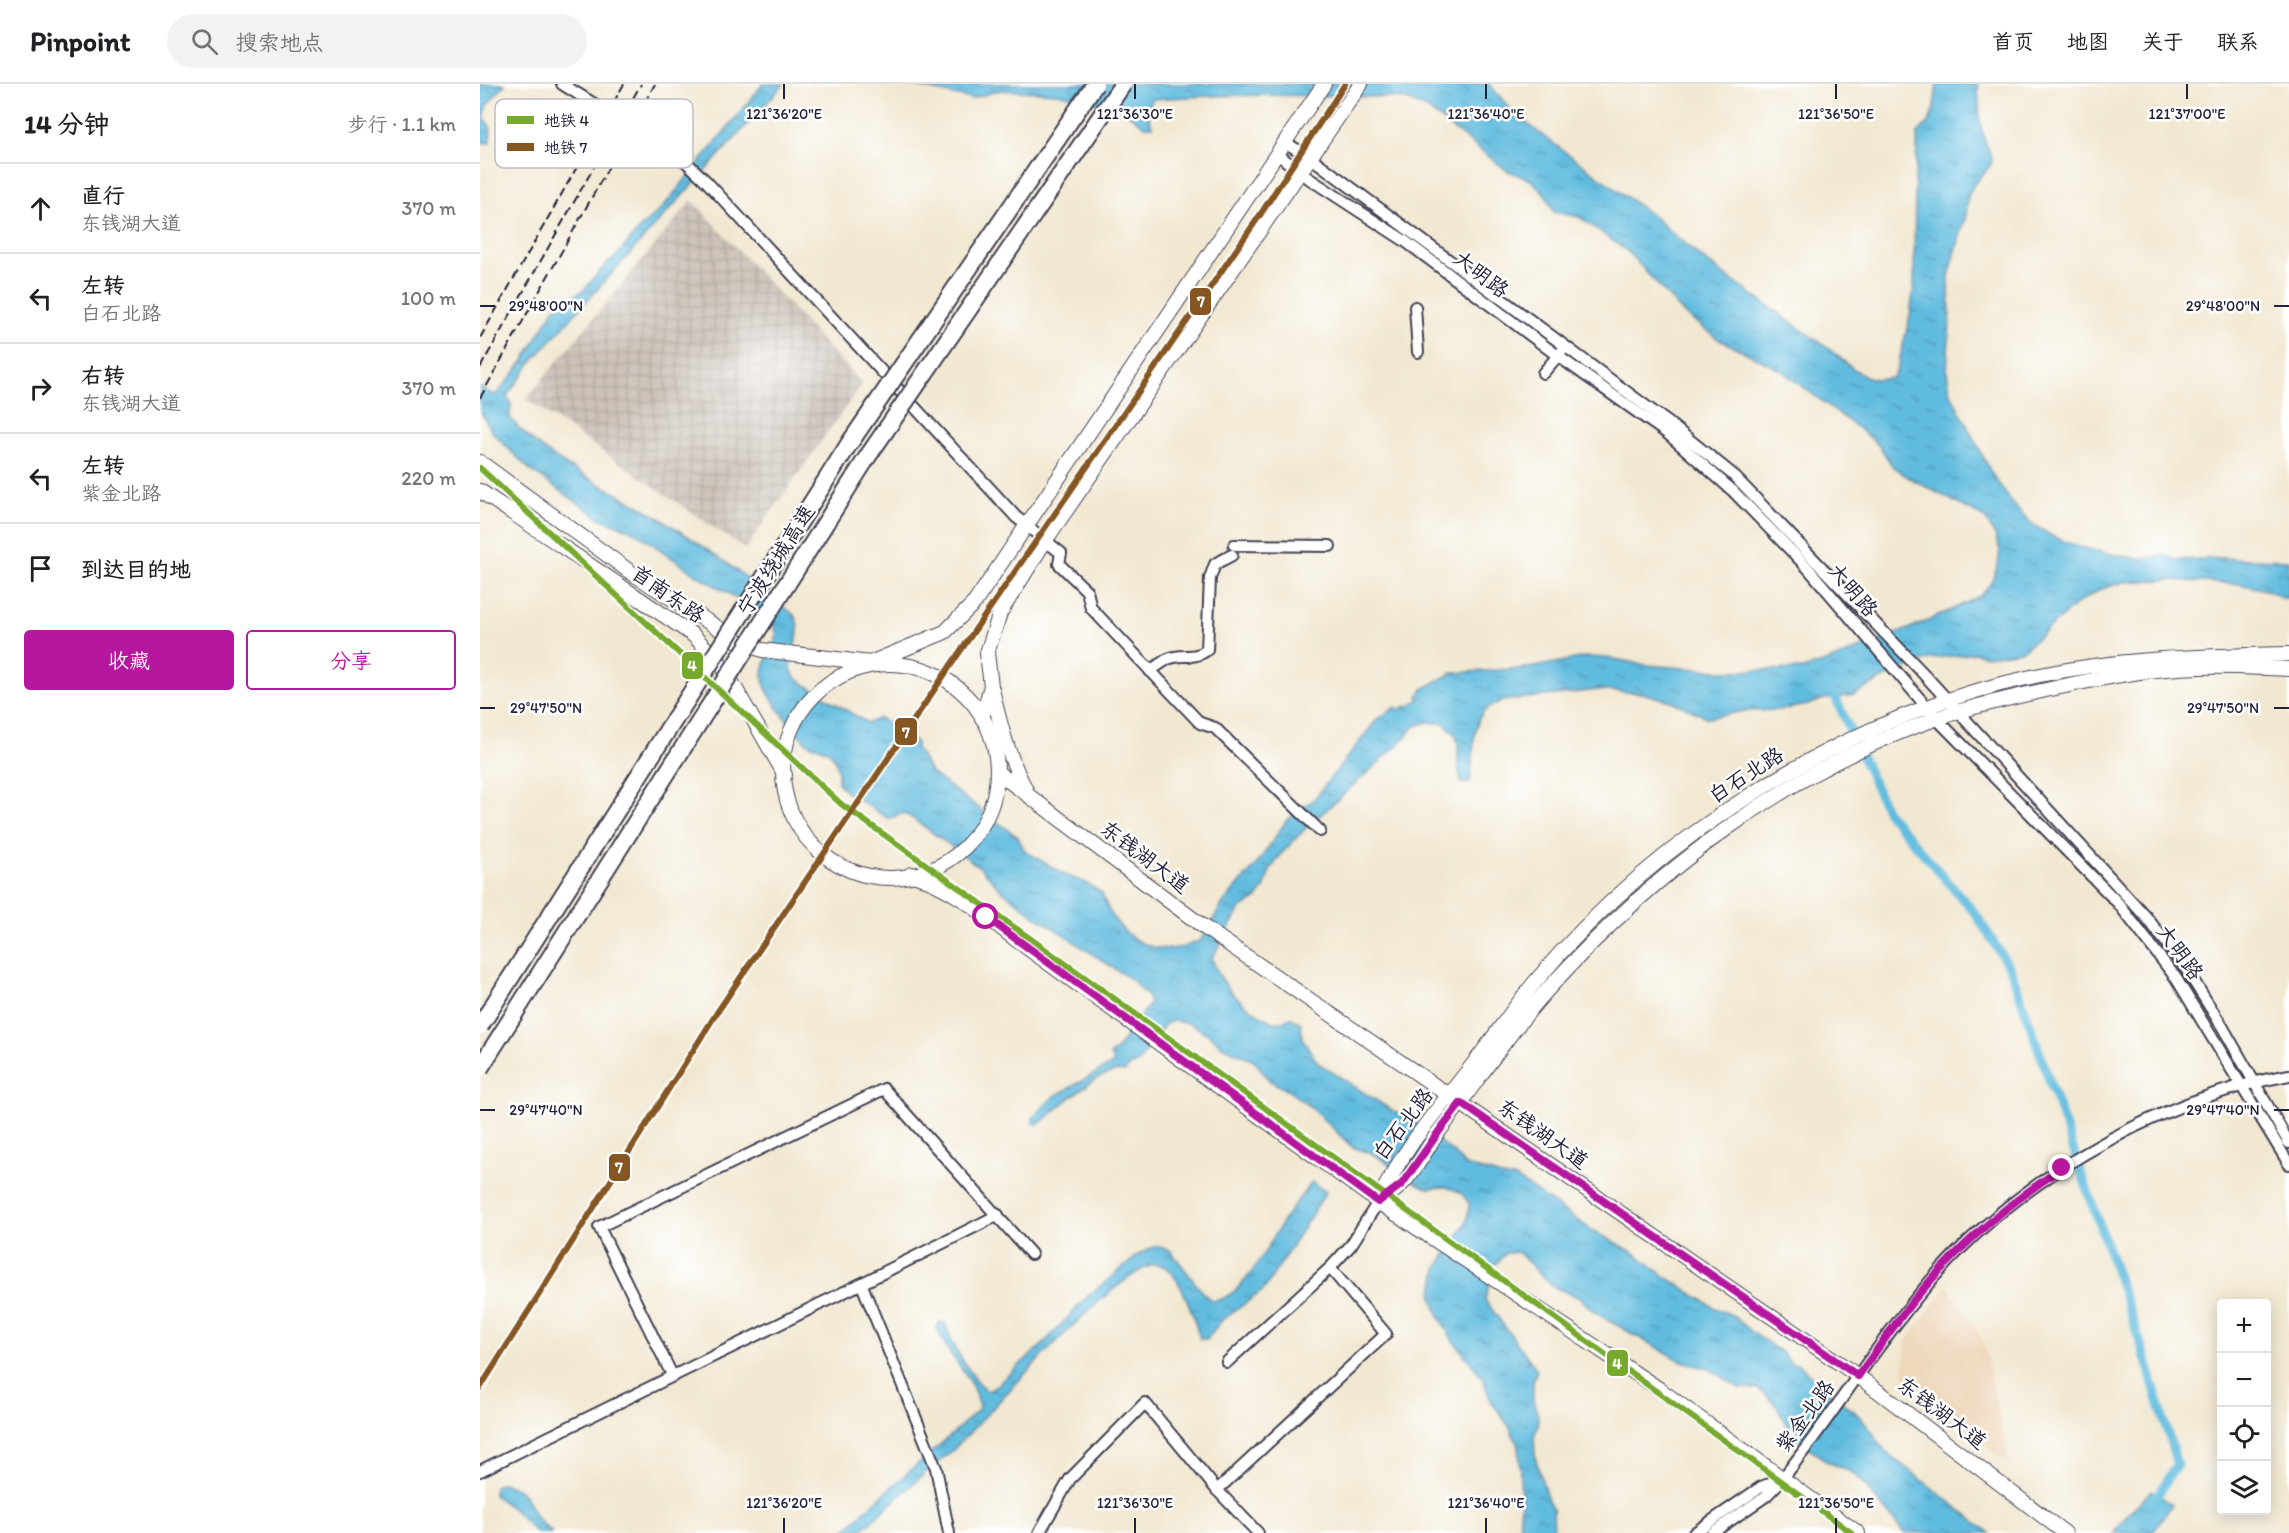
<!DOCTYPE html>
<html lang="zh">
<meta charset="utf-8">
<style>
:root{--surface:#fff;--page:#f2f2f2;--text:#202124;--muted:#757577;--line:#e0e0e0;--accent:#b5179e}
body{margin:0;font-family:Itim,"LXGW WenKai TC",sans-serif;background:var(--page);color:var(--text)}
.controls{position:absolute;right:18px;bottom:18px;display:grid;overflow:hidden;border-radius:6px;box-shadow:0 3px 15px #0003}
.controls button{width:54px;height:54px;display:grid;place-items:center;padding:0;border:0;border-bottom:2px solid var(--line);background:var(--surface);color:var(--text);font:30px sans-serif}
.stop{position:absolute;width:18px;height:18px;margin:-14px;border:4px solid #b5179e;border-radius:50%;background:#fff}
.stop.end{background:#b5179e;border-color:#fff;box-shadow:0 2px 6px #0008}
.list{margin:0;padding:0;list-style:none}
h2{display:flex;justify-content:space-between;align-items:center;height:78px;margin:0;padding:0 24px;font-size:26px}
h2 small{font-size:20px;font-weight:400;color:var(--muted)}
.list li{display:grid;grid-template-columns:39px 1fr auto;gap:18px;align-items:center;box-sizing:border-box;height:90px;padding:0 24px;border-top:2px solid var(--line)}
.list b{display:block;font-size:22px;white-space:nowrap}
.list p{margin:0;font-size:20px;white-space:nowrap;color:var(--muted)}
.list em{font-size:20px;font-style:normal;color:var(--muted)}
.actions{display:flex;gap:12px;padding:18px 24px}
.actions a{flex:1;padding:14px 0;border:2px solid var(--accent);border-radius:6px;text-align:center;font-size:21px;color:var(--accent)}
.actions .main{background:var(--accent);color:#fff}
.icon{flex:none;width:33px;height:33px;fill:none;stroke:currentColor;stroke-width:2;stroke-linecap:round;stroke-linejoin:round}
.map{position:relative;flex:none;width:1809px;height:1449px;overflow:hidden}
header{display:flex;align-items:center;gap:36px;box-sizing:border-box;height:84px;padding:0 30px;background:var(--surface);border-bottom:2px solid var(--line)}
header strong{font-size:28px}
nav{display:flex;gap:33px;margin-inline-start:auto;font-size:21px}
.search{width:420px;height:54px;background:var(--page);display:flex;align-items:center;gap:15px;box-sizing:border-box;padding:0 21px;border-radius:33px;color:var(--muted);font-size:22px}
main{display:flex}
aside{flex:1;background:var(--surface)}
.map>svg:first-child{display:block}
.built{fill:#eed7bb}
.industrial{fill:url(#industrial-grid)}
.water{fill:url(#water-ripples);stroke:#426f8d;stroke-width:1.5}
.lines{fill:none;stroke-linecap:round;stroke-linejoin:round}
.canal{stroke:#61bcdf;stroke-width:9}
.minor-casing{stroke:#414052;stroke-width:14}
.major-casing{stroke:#414052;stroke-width:16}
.minor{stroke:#fff;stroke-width:10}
.major{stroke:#fff;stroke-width:14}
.rail{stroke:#22223b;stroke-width:2;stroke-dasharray:9 4.5;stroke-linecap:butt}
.highway-bridge-casing{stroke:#414052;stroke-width:20;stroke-linecap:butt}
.highway-bridge{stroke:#fff;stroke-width:16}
.metro-1-casing{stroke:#fff;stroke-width:10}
.metro-2-casing{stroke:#fff;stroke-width:10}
.metro-1{stroke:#77a92d;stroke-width:6}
.metro-2{stroke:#855622;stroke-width:6}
.route{stroke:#b5179e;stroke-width:8}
.ticks{fill:none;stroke:#22223b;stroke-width:2}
.labels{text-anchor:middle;stroke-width:5;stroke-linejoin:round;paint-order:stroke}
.street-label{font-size:21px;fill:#22223b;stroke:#fff}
.key{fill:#fff;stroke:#bdbdc4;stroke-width:1.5}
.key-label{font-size:16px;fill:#22223b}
.ticks-label{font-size:15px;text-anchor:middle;fill:#22223b;stroke:#fff;stroke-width:5;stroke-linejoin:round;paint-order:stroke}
.line-badge{stroke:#fff;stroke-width:2}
.badge-label{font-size:16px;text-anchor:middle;font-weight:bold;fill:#fff}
</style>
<header>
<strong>Pinpoint</strong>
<div class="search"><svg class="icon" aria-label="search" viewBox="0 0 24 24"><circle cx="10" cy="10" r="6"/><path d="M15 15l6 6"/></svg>搜索地点</div>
<nav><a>首页</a><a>地图</a><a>关于</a><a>联系</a></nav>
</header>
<main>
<aside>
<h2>14 分钟<small>步行 · 1.1 km</small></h2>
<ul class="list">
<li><svg class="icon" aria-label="ahead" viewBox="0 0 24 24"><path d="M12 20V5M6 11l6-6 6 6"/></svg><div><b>直行</b><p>东钱湖大道</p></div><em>370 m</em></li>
<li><svg class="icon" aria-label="left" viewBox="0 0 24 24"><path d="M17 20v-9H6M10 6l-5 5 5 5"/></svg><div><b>左转</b><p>白石北路</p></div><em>100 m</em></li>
<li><svg class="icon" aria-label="right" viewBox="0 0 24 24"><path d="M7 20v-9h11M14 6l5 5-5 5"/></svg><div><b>右转</b><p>东钱湖大道</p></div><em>370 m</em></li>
<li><svg class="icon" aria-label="left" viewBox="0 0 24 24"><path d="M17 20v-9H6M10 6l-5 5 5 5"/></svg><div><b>左转</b><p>紫金北路</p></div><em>220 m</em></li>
<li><svg class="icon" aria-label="arrive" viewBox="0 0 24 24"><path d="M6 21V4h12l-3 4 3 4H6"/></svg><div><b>到达目的地</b></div></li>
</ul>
<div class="actions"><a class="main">收藏</a><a>分享</a></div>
</aside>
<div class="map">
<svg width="1809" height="1449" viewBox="0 0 1809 1449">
<defs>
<pattern id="industrial-grid" width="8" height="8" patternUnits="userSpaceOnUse" patternTransform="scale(1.5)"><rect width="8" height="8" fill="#ccc2b9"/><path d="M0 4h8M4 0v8" fill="none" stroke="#afa6a0"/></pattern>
<pattern id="water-ripples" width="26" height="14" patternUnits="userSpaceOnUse" patternTransform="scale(1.5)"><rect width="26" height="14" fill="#61bcdf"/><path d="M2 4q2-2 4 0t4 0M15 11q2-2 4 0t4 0" fill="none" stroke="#5098b6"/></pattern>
</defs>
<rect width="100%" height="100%" fill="#fff"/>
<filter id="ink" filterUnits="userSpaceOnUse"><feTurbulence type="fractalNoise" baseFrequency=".0167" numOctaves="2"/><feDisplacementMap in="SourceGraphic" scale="12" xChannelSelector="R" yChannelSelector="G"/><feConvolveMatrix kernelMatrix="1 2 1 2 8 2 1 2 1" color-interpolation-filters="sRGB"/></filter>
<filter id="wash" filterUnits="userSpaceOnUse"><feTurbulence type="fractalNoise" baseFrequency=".008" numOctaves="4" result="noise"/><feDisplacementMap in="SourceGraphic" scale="24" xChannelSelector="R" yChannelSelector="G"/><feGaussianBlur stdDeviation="1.35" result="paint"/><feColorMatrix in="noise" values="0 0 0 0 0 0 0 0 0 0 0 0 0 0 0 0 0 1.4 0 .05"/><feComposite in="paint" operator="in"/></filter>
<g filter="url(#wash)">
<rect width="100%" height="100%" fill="#f2e8d1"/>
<polygon class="built" points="1468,1201 1503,1257 1530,1381 1424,1292 1425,1258"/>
<polygon class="industrial" points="212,116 382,300 265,465 46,315"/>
<g class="water">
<polygon points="0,0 25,0 7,21 4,34 11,44 10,59 0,58"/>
<path d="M 283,0 L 304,0 L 54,275 L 27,312 L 31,319 L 30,334 C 67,379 126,401 175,431 C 223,461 269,494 313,530 C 327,549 308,565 311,583 C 312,586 313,589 314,592 C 318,597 379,634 388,639 L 400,634 L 436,658 L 436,664 L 451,689 L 538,753 L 545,767 L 587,792 L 604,798 L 622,809 C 632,842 660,870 698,864 C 705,863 713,859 720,857 L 743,819 L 777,780 L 806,737 L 835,714 L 898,634 L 916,623 L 919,626 L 925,622 L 928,623 L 939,615 L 938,612 L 944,604 L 972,589 L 1049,584 L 1105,573 L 1129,574 L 1166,581 L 1244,587 L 1323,585 L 1346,578 L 1448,537 L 1500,512 L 1511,499 L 1518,481 L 1520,466 L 1515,452 L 1505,434 L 1428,393 L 1413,383 L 1400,363 L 1387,351 L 1299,285 L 1240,256 L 1205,231 L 1147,167 L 1099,133 L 1074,128 L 1065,110 L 1051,96 L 1028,87 L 947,25 L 927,16 L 910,13 C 831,12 752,9 673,15 L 667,27 L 672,42 L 665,42 L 650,31 L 637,24 L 577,9 L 520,6 L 491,15 L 426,0 L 1009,0 L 1033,28 L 1062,51 L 1173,132 C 1224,180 1284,219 1341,259 C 1356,269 1369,284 1385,292 C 1395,296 1401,296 1412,294 L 1417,286 L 1430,232 L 1434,201 L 1435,93 L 1438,49 L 1450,36 L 1454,23 L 1457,0 L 1498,0 L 1500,38 L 1504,55 L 1512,73 L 1511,81 L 1494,100 L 1488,112 L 1486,131 L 1469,192 L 1470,236 L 1467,287 L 1470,308 L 1512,390 L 1532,419 L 1552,440 L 1570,451 L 1593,461 L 1625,469 L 1661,475 L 1686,471 L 1695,476 L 1739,474 L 1809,476 L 1809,514 L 1802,514 L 1790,507 L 1760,500 L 1689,496 L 1644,498 L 1619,506 L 1598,519 L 1542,567 L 1507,572 L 1496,569 L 1449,575 L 1404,594 L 1374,611 L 1344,615 L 1328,621 L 1301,626 L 1264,627 L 1228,634 L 1193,618 L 1162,609 L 1119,606 L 1021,617 L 1005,626 L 999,634 L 995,649 L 990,699 L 981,699 L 978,683 L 978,662 L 976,651 L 965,640 L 948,638 L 935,642 L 917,662 L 825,745 L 802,769 L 790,786 L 784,805 L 776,815 L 760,825 L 732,874 C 741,905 766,925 795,939 L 811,934 L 821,939 L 822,954 L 838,979 L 911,1026 L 929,1034 L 973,1068 L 985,1081 L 1028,1094 L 1036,1094 L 1112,1146 L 1156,1170 L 1186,1193 L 1235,1224 L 1252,1231 L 1272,1248 L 1303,1269 L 1311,1279 L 1320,1281 L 1341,1303 L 1373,1326 L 1386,1339 L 1406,1368 L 1510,1449 L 1424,1449 L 1375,1390 L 1346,1377 L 1312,1350 L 1298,1324 L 1290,1314 L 1278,1305 L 1259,1304 L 1231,1286 L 1199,1276 L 1126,1235 L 1113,1227 L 1100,1214 L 1072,1202 L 1038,1168 L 1026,1169 L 1015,1181 L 1005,1216 L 1057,1286 L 1053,1298 L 1053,1316 L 1058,1332 L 1058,1341 L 1054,1353 L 1055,1372 L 1068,1417 L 1073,1425 L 1074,1449 L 1039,1449 L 1041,1417 L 1039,1364 L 1030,1344 L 1011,1317 L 1002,1293 L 970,1252 L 958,1230 L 952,1213 L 957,1184 L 987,1137 L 989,1119 L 981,1109 L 967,1103 L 947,1104 L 936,1099 L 895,1071 L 872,1063 L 832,1024 L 807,1006 L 790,997 L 774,976 L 742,962 L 730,951 L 709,939 L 693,937 L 685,940 L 658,979 L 651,981 L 645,988 C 621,981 578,1026 559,1040 L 553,1040 L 553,1033 L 573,1013 L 634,979 L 630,971 L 638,964 L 670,919 L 667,912 L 653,897 L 554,831 L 520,805 L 502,785 L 432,734 L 423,729 L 409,735 L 366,708 L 358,699 C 359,687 357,669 342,664 C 335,661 331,663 325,657 C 314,646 285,611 283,595 C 281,580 294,565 297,551 L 294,542 L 256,514 L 214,489 L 155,448 L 120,434 L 50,386 L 12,348 L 0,326 L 0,303 L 13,311 L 18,309 L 43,278 L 74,225 L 105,205 L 128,178 L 133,176 L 160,144 L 183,123 Z"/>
<path d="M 832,1098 L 846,1108 L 784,1206 L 742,1236 L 727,1255 L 720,1255 C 715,1237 700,1186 680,1181 C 645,1173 501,1339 471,1368 C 464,1374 457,1379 450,1385 C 426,1406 402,1428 378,1449 L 362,1449 C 405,1405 455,1368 499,1325 C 496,1293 466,1273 457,1243 L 460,1238 L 465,1239 C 473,1263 488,1289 507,1307 L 512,1305 L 561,1262 L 609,1211 L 661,1169 L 676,1162 L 690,1166 L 723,1209 L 732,1217 C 766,1215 791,1153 809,1128 C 816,1118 824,1108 832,1098 Z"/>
<path d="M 22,1399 C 49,1406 45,1417 58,1435 C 62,1440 67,1444 72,1449 L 56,1449 L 34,1426 L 14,1411 L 14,1402 Z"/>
<polygon points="1672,1406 1692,1421 1672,1449 1634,1449 1644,1434"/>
</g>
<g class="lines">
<polyline class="canal" points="1351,604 1407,728 1495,829 1531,886 1662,1263 1697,1380 1673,1419"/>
</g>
</g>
<g filter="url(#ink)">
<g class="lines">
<g class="minor-casing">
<g id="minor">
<polyline points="82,0 204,76 226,97 536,433 581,469 579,480 607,507 611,524 720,639 735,644 840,747"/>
<polyline points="804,58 830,73 1186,337 1252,390 1440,586 1667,834 1703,880 1742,942 1809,1059"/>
<polyline points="797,69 819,88 925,157 1078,272 1188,350 1253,407 1327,483 1457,635 1638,819 1696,894 1809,1080"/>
<polyline points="935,223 938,268"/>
<polyline points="1063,289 1082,267"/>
<polyline points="754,461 850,462"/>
<path d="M 670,587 C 676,583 682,578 688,575 C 702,569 714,576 727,566 L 730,494 L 735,480 L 752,471"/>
<polyline points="382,1201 456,1384 469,1449"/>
<polyline points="747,1278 850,1184 871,1161 898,1118"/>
<polyline points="192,1291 119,1143 404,1005 551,1170"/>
<path d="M 0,1387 C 172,1301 346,1219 518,1131"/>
<polyline points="737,1406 906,1250 850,1184"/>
<polyline points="559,1449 590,1395 665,1319 737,1406 778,1449"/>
<polyline points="1214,1449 1281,1403 1297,1397"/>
<path d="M 1232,1449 L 1286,1412 L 1303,1394 C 1350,1335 1390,1270 1438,1212 C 1525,1103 1671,1016 1809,991"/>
</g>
</g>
<g class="major-casing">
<g id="major">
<polyline points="0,378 149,487 258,557 282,566 390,579 465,548 495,518 844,0"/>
<polyline points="0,407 213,551 242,581 305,691"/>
<circle cx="410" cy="687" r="107"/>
<path d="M 512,605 C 520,641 529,675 547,708"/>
<polyline points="502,634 511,602 507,569 520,529 565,457 881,0"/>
<polyline points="517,688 725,844 1378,1292 1585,1449"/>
<path d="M 431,790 C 472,803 502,829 535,855 L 898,1118 L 1179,1305 L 1378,1449"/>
<path d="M 900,1117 C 907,1112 916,1107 922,1100 C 937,1085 947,1063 960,1046 C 996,999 1029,948 1069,904 C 1175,787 1307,686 1458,634 C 1493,622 1530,614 1566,606 C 1616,595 1668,584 1720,583 C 1750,582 1779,584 1809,585"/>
<path d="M 898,1118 C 923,1062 967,1015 1004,966 C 1021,943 1037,920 1055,898 C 1177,752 1364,633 1551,593 C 1636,574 1722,572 1809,570"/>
</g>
</g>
<use href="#minor" class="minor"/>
<use href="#major" class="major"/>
<g class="rail">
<polyline points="0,254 144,0"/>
<polyline points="0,284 161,0"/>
<polyline points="0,314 175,0"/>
</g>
<g class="highway-bridge-casing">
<g id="highway-bridge">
<polyline points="0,942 369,360 615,0"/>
<polyline points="0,984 388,372 643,0"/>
</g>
</g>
<use href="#highway-bridge" class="highway-bridge"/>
<g class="metro-1-casing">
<polyline id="metro-1" points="0,384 361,720 621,905 1372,1449"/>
</g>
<g class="metro-2-casing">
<polyline id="metro-2" points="0,1304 236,930 477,572 780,131 865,0"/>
</g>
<use href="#metro-1" class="metro-1"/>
<use href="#metro-2" class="metro-2"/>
</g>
</g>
<g class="lines" filter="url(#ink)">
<path class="route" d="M 506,833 L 898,1118 L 922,1100 L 960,1046 L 981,1019 L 1378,1292 C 1398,1265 1417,1236 1438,1211 C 1479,1162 1529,1119 1582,1084"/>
</g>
<path class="ticks" d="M 304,0 L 304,15M 655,0 L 655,15M 1006,0 L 1006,15M 1356,0 L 1356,15M 1707,0 L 1707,15M 0,222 L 15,222M 1794,222 L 1809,222M 0,624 L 15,624M 1794,624 L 1809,624M 0,1026 L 15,1026M 1794,1026 L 1809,1026M 304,1434 L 304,1449M 655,1434 L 655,1449M 1006,1434 L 1006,1449M 1356,1434 L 1356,1449"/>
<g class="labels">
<g class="street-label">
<text transform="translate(1001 190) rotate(37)" y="7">大明路</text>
<text transform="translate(296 476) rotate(-58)" y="7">宁波绕城高速</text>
<text transform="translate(1373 506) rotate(49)" y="7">大明路</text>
<text transform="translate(188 510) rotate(35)" y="7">首南东路</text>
<text transform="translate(1266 691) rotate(-33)" y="7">白石北路</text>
<text transform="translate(665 773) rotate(37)" y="7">东钱湖大道</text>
<text transform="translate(1700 868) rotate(54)" y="7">大明路</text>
<text transform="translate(923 1040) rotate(-53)" y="7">白石北路</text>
<text transform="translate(1063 1050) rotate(35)" y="7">东钱湖大道</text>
<text transform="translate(1462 1329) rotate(37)" y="7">东钱湖大道</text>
<text transform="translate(1325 1332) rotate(-54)" y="7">紫金北路</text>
</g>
</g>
<rect x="15" y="15" width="198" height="69" rx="9" class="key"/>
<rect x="27" y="32" width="27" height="8" fill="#77a92d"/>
<rect x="27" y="59" width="27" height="8" fill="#855622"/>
<g class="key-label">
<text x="64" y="42">地铁 4</text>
<text x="64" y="69">地铁 7</text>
</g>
<g class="ticks-label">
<text x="304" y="35">121°36'20"E</text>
<text x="655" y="35">121°36'30"E</text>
<text x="1006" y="35">121°36'40"E</text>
<text x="1356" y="35">121°36'50"E</text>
<text x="1707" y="35">121°37'00"E</text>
<text x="66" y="227">29°48'00"N</text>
<text x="1743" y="227">29°48'00"N</text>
<text x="66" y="629">29°47'50"N</text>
<text x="1743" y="629">29°47'50"N</text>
<text x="66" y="1031">29°47'40"N</text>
<text x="1743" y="1031">29°47'40"N</text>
<text x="304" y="1424">121°36'20"E</text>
<text x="655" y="1424">121°36'30"E</text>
<text x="1006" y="1424">121°36'40"E</text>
<text x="1356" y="1424">121°36'50"E</text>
</g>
<g class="line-badge">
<rect x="709" y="203" width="23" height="29" rx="6" fill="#855622"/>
<rect x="201" y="567" width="23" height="29" rx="6" fill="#77a92d"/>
<rect x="414" y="633" width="24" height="29" rx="6" fill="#855622"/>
<rect x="128" y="1069" width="23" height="29" rx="6" fill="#855622"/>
<rect x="1126" y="1265" width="23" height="28" rx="6" fill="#77a92d"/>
</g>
<g class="badge-label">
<text x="721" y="223">7</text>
<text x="212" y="587">4</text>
<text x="426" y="654">7</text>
<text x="139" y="1089">7</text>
<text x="1137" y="1285">4</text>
</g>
</svg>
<div class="controls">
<button>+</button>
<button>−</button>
<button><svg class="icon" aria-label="locate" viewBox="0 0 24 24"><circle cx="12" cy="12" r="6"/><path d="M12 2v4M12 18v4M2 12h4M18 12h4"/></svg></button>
<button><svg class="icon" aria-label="layers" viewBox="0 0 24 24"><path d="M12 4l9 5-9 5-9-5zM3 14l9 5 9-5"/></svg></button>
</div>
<div class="stop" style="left:506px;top:833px"></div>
<div class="stop end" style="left:1582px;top:1084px"></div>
</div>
</main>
